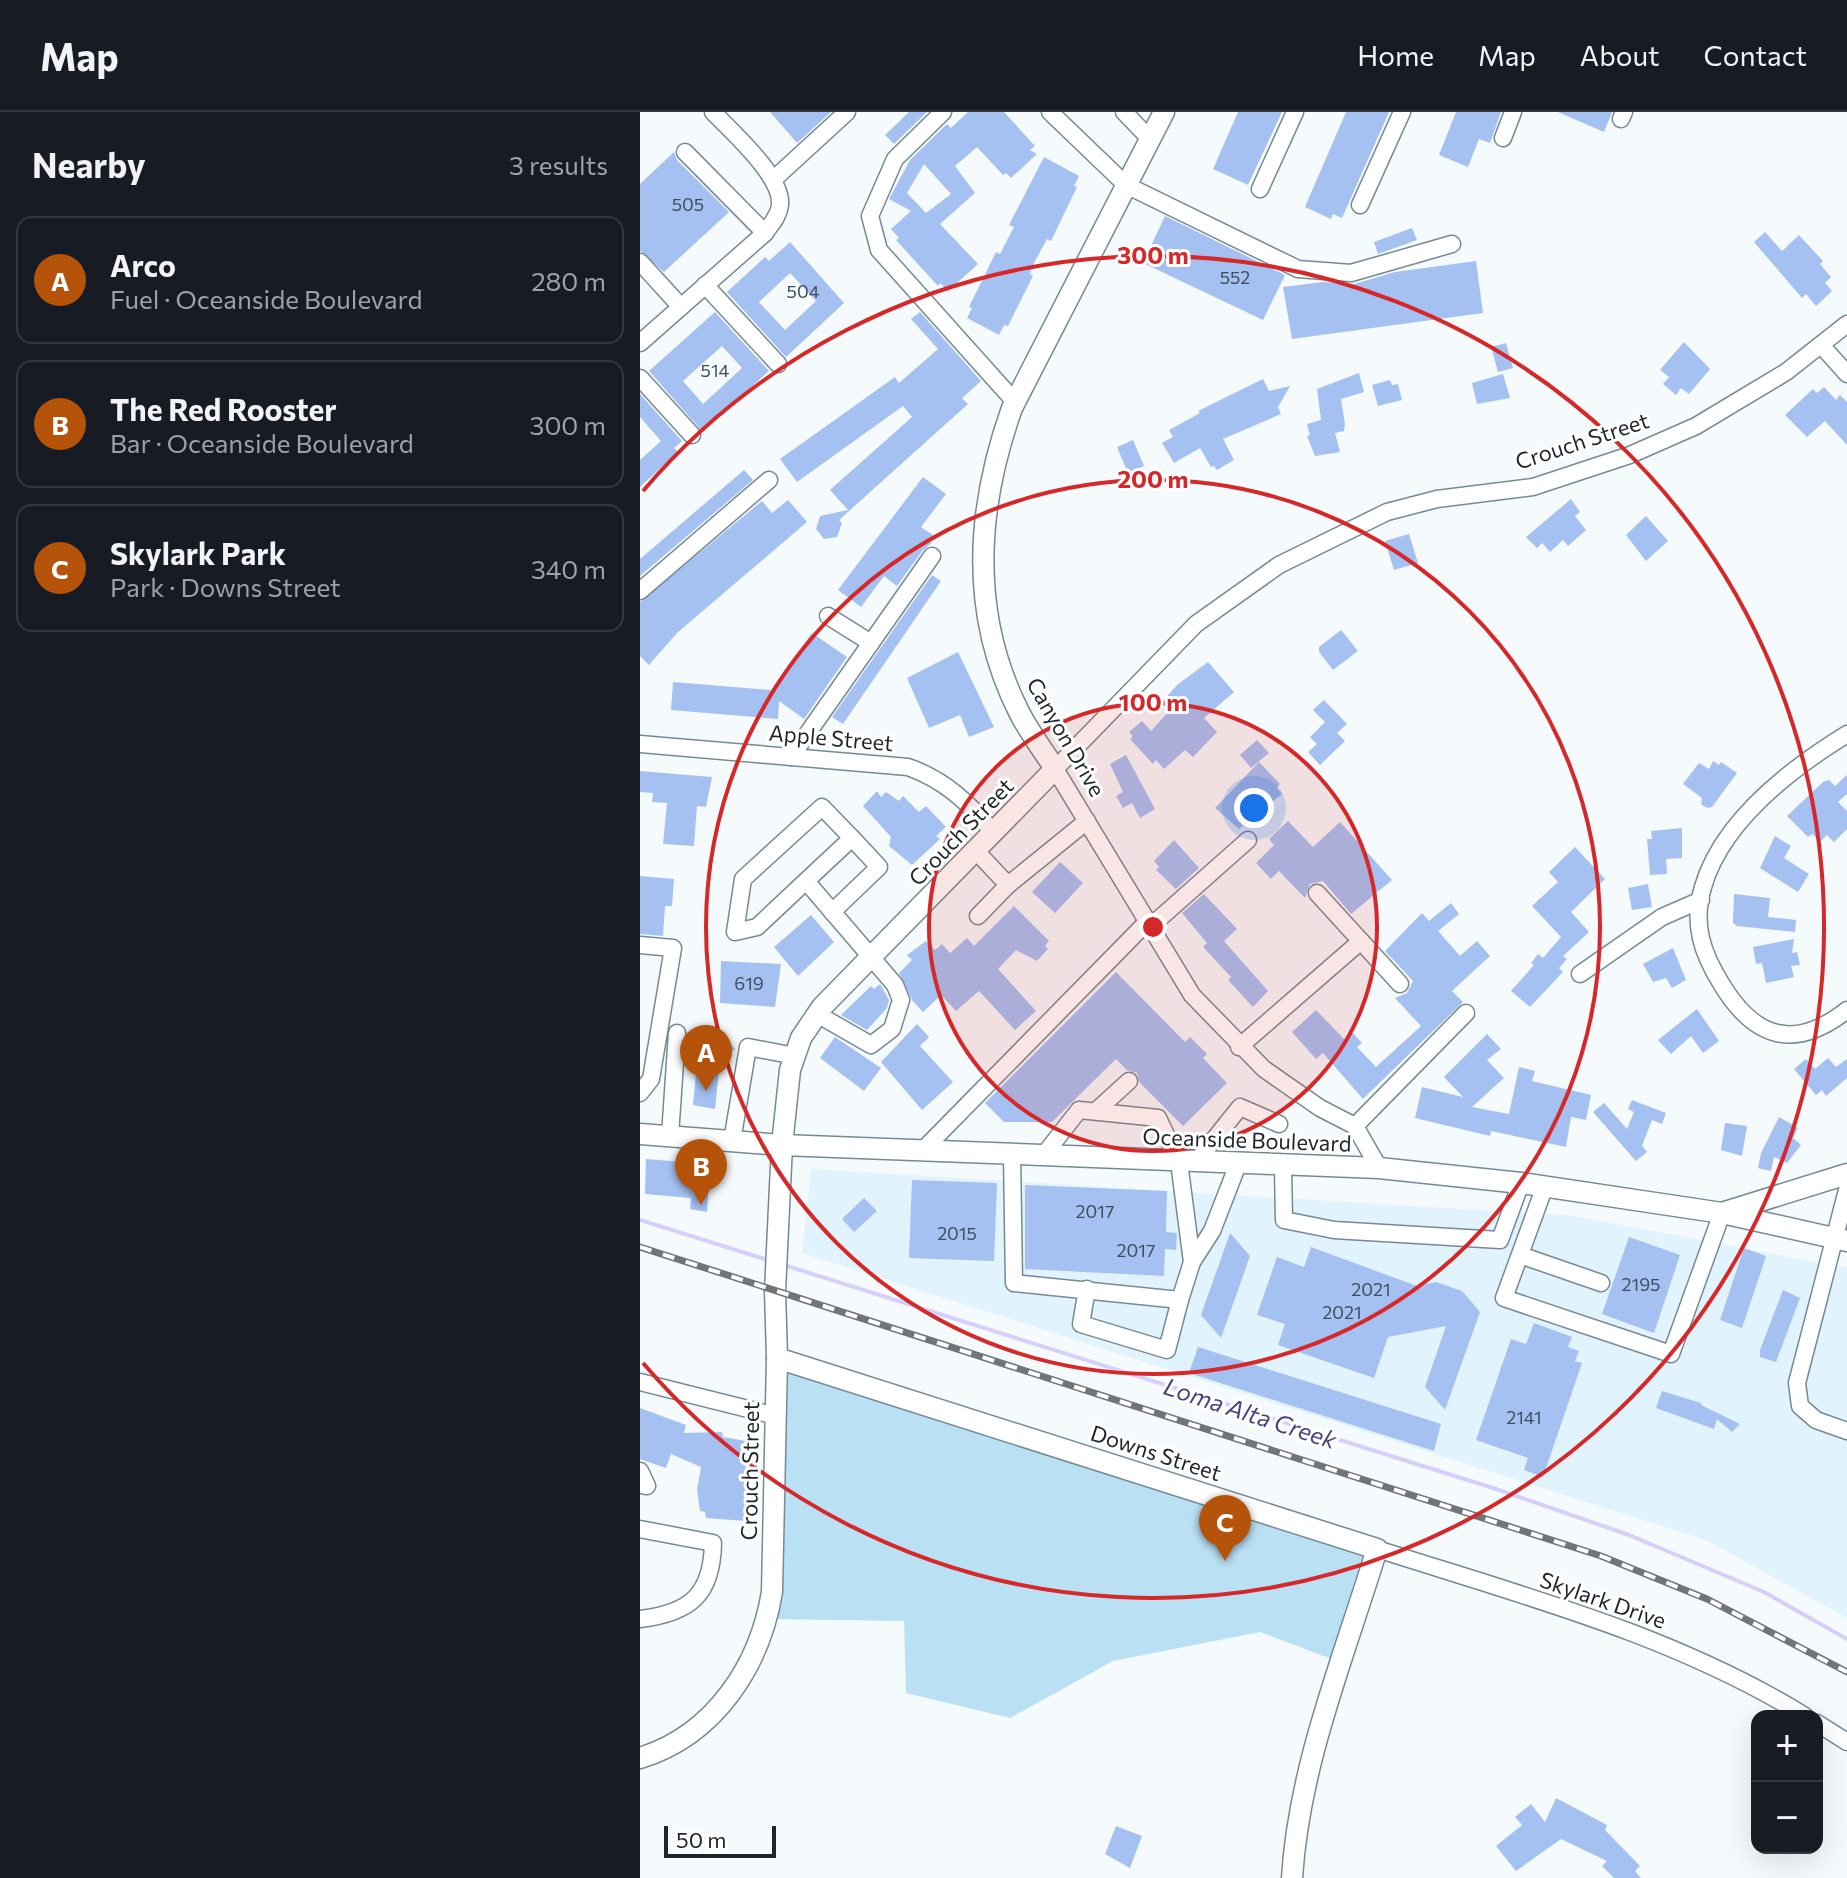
<!DOCTYPE html>
<meta charset="utf-8">
<style>
:root{--surface:#171b24;--page:#242831;--text:#f1f3f6;--muted:#9ea1a6;--line:#363941;--accent:#b45309}
body{margin:0;font-family:Commissioner,sans-serif;background:var(--page);color:var(--text)}
.controls{position:absolute;right:24px;bottom:24px;display:grid;overflow:hidden;border-radius:16px;box-shadow:0 8px 32px #0002}
.controls button{width:72px;height:72px;display:grid;place-items:center;padding:0;border:0;border-bottom:2px solid var(--line);background:var(--surface);color:var(--text);font:40px sans-serif}
.scale{position:absolute;left:24px;bottom:20px;width:112px;box-sizing:border-box;padding-left:8px;border:4px solid #1d2529;border-top:0;font-size:22px;line-height:28px;white-space:nowrap;color:#1d2529;-webkit-text-stroke:6px #fff;paint-order:stroke}
.you{position:absolute;left:614px;top:696px;width:28px;height:28px;margin:-20px;border:6px solid #fff;border-radius:50%;background:#1a73e8;box-shadow:0 0 0 12px #1a73e833}
.badge{display:grid;place-items:center;width:52px;height:52px;border-radius:50%;background:var(--accent);color:#fff;font-size:26px;font-weight:700}
.pin{position:absolute;translate:-50% -66px;filter:drop-shadow(0 2px 4px #0008)}
.pin::after{content:'';position:absolute;top:42px;width:28px;height:24px;background:inherit;clip-path:polygon(0 0,100% 0,50% 100%)}
.list{margin:0;padding:0;list-style:none}
h2{display:flex;justify-content:space-between;align-items:center;height:104px;margin:0;padding:0 32px;font-size:34px}
h2 small{font-size:26px;font-weight:400;color:var(--muted)}
.list li{display:grid;grid-template-columns:52px 1fr auto;gap:24px;align-items:center;box-sizing:border-box;height:128px;margin:0 16px 16px;padding:0 16px;border:2px solid var(--line);border-radius:16px}
.list b{display:block;font-size:30px;white-space:nowrap}
.list p{margin:0;font-size:26px;white-space:nowrap;color:var(--muted)}
.list em{font-size:26px;font-style:normal;color:var(--muted)}
.map{position:relative;flex:none;width:1207px;height:1766px;overflow:hidden}
header{display:flex;align-items:center;gap:48px;box-sizing:border-box;height:112px;padding:0 40px;background:var(--surface);border-bottom:2px solid var(--line)}
header strong{font-size:38px}
nav{display:flex;gap:44px;margin-inline-start:auto;font-size:28px}
main{display:flex}
aside{flex:1;background:var(--surface)}
.map>svg:first-child{display:block}
.built{fill:#e1f3fc}
.green{fill:#bae0f4}
.lines{fill:none;stroke-linecap:round;stroke-linejoin:round}
.stream{stroke:#d6cffb;stroke-width:4}
.building{fill:#a5c1f1;fill-rule:evenodd}
.minor-casing{stroke:#758a94;stroke-width:19}
.major-casing{stroke:#758a94;stroke-width:23}
.minor{stroke:#fff;stroke-width:16}
.major{stroke:#fff;stroke-width:20}
.rail-casing{stroke:#6f7579;stroke-width:7}
.rail{stroke:#fff;stroke-width:4;stroke-dasharray:12;stroke-linecap:butt}
.ring{fill:none;stroke:#d62828;stroke-width:4}
.labels{text-anchor:middle;stroke-width:6;stroke-linejoin:round;paint-order:stroke}
.number-label{font-size:18px;fill:#3f4c5b}
.street-label{font-size:22px;fill:#1d2529;stroke:#fff}
.water-label{font-size:24px;font-style:italic;fill:#4d3e7e;stroke:#fff}
.centre{fill:#d62828;stroke:#fff;stroke-width:4}
.ring-label{font-size:24px;text-anchor:middle;font-weight:bold;fill:#d62828;stroke:#fff;stroke-width:6;stroke-linejoin:round;paint-order:stroke}
</style>
<header>
<strong>Map</strong>
<nav><a>Home</a><a>Map</a><a>About</a><a>Contact</a></nav>
</header>
<main>
<aside>
<h2>Nearby<small>3 results</small></h2>
<ul class="list">
<li><span class="badge">A</span><div><b>Arco</b><p>Fuel · Oceanside Boulevard</p></div><em>280 m</em></li>
<li><span class="badge">B</span><div><b>The Red Rooster</b><p>Bar · Oceanside Boulevard</p></div><em>300 m</em></li>
<li><span class="badge">C</span><div><b>Skylark Park</b><p>Park · Downs Street</p></div><em>340 m</em></li>
</ul>
</aside>
<div class="map">
<svg width="1207" height="1766" viewBox="0 0 1207 1766">
<rect width="100%" height="100%" fill="#f5fafc"/>
<polygon class="built" points="171,1057 935,1104 1207,1156 1207,1506 1066,1428 162,1141"/>
<polygon class="green" points="137,1246 738,1437 702,1551 620,1520 473,1549 370,1606 266,1581 264,1509 127,1507"/>
<g class="lines">
<g class="stream">
<polyline points="0,1108 131,1149"/>
<polyline points="144,1153 856,1377 989,1423 1124,1480 1207,1527"/>
</g>
</g>
<g class="building">
<polygon points="130,0 191,0 157,31"/>
<polygon points="269,0 287,0 254,32 245,23"/>
<path d="M 328,0 L 364,0 L 395,34 L 390,38 L 397,42 L 371,66 L 366,61 L 363,63 L 337,35 L 315,54 L 335,81 L 300,112 L 338,152 L 308,179 L 300,171 L 298,174 L 256,128 L 259,126 L 251,117 L 271,99 L 249,87 L 270,48 L 307,12 L 311,16 ZM 284,52 L 311,82 L 286,101 L 267,81 Z"/>
<polygon points="598,0 642,0 608,73 573,57"/>
<polygon points="706,0 749,0 702,106 693,102 691,107 665,95"/>
<polygon points="816,0 861,0 850,31 839,27 828,55 799,43"/>
<polygon points="918,0 972,0 964,20"/>
<polygon points="34,40 37,48 89,100 24,160 0,139 0,72"/>
<polygon points="404,45 439,64 434,74 437,75 411,129 407,127 394,151 390,162 393,164 368,214 364,213 359,223 327,206 332,196 329,195 356,140 360,142 363,136 374,115 369,113"/>
<polygon points="525,104 645,163 623,208 503,151"/>
<polygon points="772,116 777,128 738,142 734,130"/>
<polygon points="1125,120 1142,139 1159,123 1183,149 1180,152 1191,165 1185,171 1192,179 1176,194 1166,182 1162,186 1114,130"/>
<path d="M 150,130 L 204,191 L 146,245 L 87,180 L 125,145 L 129,149 ZM 150,161 L 176,189 L 145,218 L 119,190 Z"/>
<polygon points="836,149 843,201 652,227 643,175 683,170 714,172 755,160"/>
<path d="M 75,200 L 129,259 L 62,319 L 9,259 ZM 82,234 L 102,256 L 63,292 L 43,269 Z"/>
<polygon points="280,200 341,269 322,286 328,292 199,408 202,411 197,425 184,427 176,417 180,404 208,398 190,378 272,305 263,294 157,370 140,347 255,265 259,271 298,237 271,207"/>
<polygon points="1044,230 1070,257 1049,282 1041,276 1036,283 1023,272 1029,265 1020,258"/>
<polygon points="866,231 873,256 858,260 851,235"/>
<polygon points="719,261 724,280 701,287 705,312 704,319 695,321 700,340 675,344 667,324 670,323 667,312 681,308 677,277"/>
<polygon points="863,262 870,286 837,292 832,271"/>
<polygon points="623,267 629,279 650,274 638,295 641,302 583,327 594,348 577,358 574,354 571,355 560,336 534,351 522,331 533,325 529,318 560,301 558,299"/>
<polygon points="750,268 752,273 758,272 762,288 738,294 732,273"/>
<polygon points="1184,275 1196,288 1200,283 1207,290 1207,333 1185,309 1167,325 1145,303 1173,277 1177,281"/>
<polygon points="0,282 42,329 34,336 38,340 0,375 0,348 21,329 0,305"/>
<polygon points="493,328 504,354 488,361 477,335"/>
<polygon points="104,358 113,368 0,464 0,447"/>
<polygon points="283,365 306,382 281,415 294,424 290,430 292,431 283,438 257,474 244,464 221,495 198,478"/>
<polygon points="931,387 940,400 935,404 946,418 928,434 923,428 910,440 902,431 897,436 886,425"/>
<polygon points="148,388 167,410 37,521 9,553 0,544 0,490 122,389 132,401"/>
<polygon points="1006,404 1028,429 1006,449 986,423"/>
<polygon points="769,422 778,451 754,458 745,429"/>
<polygon points="292,463 301,469 203,612 192,605"/>
<polygon points="701,518 718,539 693,558 679,540 679,535"/>
<polygon points="172,521 207,545 164,607 139,589 138,607 31,598 33,570 131,578"/>
<polygon points="318,540 354,615 329,625 320,603 289,616 267,566"/>
<polygon points="568,550 594,580 564,606 577,620 553,645 545,638 524,657 516,648 513,652 490,627 493,624 489,620 502,609 511,619 529,599 521,591 537,573"/>
<polygon points="684,588 707,612 697,621 705,629 680,653 668,640 677,632 670,625 685,610 673,598"/>
<polygon points="617,628 629,641 611,656 600,643"/>
<polygon points="486,643 515,697 500,706 492,691 483,696 476,684 483,680 470,652"/>
<polygon points="1073,649 1079,653 1081,650 1097,661 1072,695 1067,696 1061,692 1062,686 1043,672 1059,651 1069,657"/>
<polygon points="619,650 640,672 637,676 642,682 599,717 575,696"/>
<polygon points="0,659 72,665 66,695 57,694 54,734 23,732 27,691 12,690 13,681 0,680"/>
<polygon points="1207,663 1207,682 1198,690 1207,699 1207,717 1194,730 1187,723 1180,730 1172,722 1168,725 1147,704 1183,670 1189,668 1195,674"/>
<polygon points="237,679 241,685 246,680 259,689 263,684 279,700 286,694 306,715 296,724 300,727 272,753 249,734 251,725 223,694"/>
<polygon points="648,709 673,735 700,710 752,768 711,802 683,769 670,772 665,786 639,759 631,767 616,751 634,733 629,727"/>
<polygon points="1042,716 1042,746 1026,747 1027,762 1010,763 1007,727 1012,727 1011,719"/>
<polygon points="1135,724 1151,734 1144,746 1169,762 1158,780 1120,756"/>
<polygon points="534,728 559,756 536,777 516,758 519,755 514,749"/>
<polygon points="935,735 965,767 931,800 949,820 923,844 927,847 919,856 923,860 890,895 871,879 894,853 891,851 898,842 903,846 921,825 892,794 918,770 909,760"/>
<polygon points="420,750 443,771 415,801 392,780"/>
<polygon points="0,764 34,767 32,794 25,794 23,824 0,822"/>
<polygon points="1008,772 1012,795 992,798 988,776"/>
<polygon points="564,782 597,817 584,829 628,879 613,895 588,868 591,865 563,835 567,831 542,801"/>
<polygon points="1094,782 1130,786 1128,805 1156,808 1155,820 1097,814 1093,811"/>
<polygon points="811,791 819,802 798,819 820,844 837,829 850,844 812,879 823,890 723,987 683,941 676,947 652,920 676,898 705,928 713,921 722,931 717,935 736,955 781,914 755,886 767,881 773,869 745,839 782,801 789,809"/>
<polygon points="374,794 409,829 405,834 408,837 397,849 376,838 358,857 396,899 375,918 339,879 316,899 301,883 283,900 272,888 259,861 272,848 267,843 286,829 295,838 302,832 310,841 327,826 334,834"/>
<polygon points="171,803 194,830 158,864 134,835"/>
<polygon points="1154,827 1152,841 1157,840 1160,853 1151,854 1154,865 1126,871 1122,851 1116,852 1113,835"/>
<polygon points="1033,836 1046,868 1032,876 1026,866 1013,870 1003,852"/>
<polygon points="81,849 141,852 135,895 80,891"/>
<polygon points="476,860 545,930 550,925 567,942 563,946 587,971 543,1014 500,971 497,961 487,958 476,947 412,1010 364,1010 345,991"/>
<polygon points="240,872 249,888 247,896 227,918 201,903 231,874 234,877"/>
<polygon points="1057,897 1079,929 1063,941 1051,924 1031,942 1018,928"/>
<polygon points="277,912 289,925 280,934 313,970 282,998 241,950"/>
<polygon points="65,913 77,915 95,937 80,950 75,997 53,993 57,949 47,937 48,928"/>
<polygon points="847,922 861,937 847,948 864,966 832,995 869,1002 879,955 895,959 892,969 951,983 946,1008 931,1005 926,1035 851,1019 850,1024 775,1006 782,975 823,985 804,965"/>
<polygon points="195,925 241,956 224,979 180,946"/>
<polygon points="1188,946 1196,955 1207,947 1207,966 1186,984 1182,978 1176,983 1154,957 1166,947 1175,957"/>
<polygon points="992,988 1026,1001 1022,1012 1012,1008 1002,1034 1007,1040 996,1049 953,1000 964,991 987,1017 994,1000 988,997"/>
<polygon points="1139,1005 1158,1016 1153,1026 1161,1033 1147,1051 1134,1045 1131,1059 1118,1056 1121,1041"/>
<polygon points="1085,1011 1107,1014 1102,1044 1081,1038"/>
<polygon points="6,1047 70,1052 67,1100 50,1097 51,1086 5,1082"/>
<polygon points="272,1068 357,1071 354,1149 269,1146"/>
<polygon points="385,1073 527,1079 526,1120 537,1121 536,1138 525,1137 524,1164 385,1157"/>
<polygon points="224,1086 237,1099 214,1120 202,1107"/>
<polygon points="590,1121 610,1144 581,1226 561,1203"/>
<polygon points="989,1125 1040,1143 1014,1221 962,1202"/>
<polygon points="671,1135 777,1174 796,1170 822,1179 840,1200 805,1298 785,1275 806,1214 748,1225 734,1266 638,1233 645,1212 617,1203 637,1145 664,1155"/>
<polygon points="1104,1136 1126,1144 1102,1216 1080,1208"/>
<polygon points="1143,1178 1160,1186 1136,1250 1120,1245 1120,1238"/>
<polygon points="894,1211 932,1225 928,1235 939,1239 935,1249 942,1251 903,1365 884,1358 888,1346 836,1328 871,1227 886,1232"/>
<polygon points="558,1235 801,1312 794,1339 549,1261"/>
<polygon points="1022,1279 1061,1291 1061,1293 1100,1312 1092,1320 1077,1307 1074,1317 1016,1296"/>
<polygon points="0,1296 46,1313 44,1321 82,1320 83,1325 106,1329 105,1409 66,1406 65,1400 60,1399 57,1378 61,1355 31,1342 26,1356 0,1347"/>
<polygon points="916,1686 967,1713 965,1718 1000,1754 995,1759 1001,1766 974,1766 962,1754 967,1749 921,1727 876,1759 856,1734 882,1713 875,1705 891,1692 905,1710"/>
<polygon points="476,1714 502,1724 490,1756 465,1742"/>
</g>
<g class="lines">
<g class="minor-casing">
<g id="minor">
<polyline points="303,0 255,47 230,104 239,138 375,290"/>
<polyline points="410,0 486,73 658,157 711,161 812,132"/>
<polyline points="484,0 510,27"/>
<polyline points="981,7 984,0"/>
<polyline points="863,26 873,0"/>
<polyline points="45,40 125,121"/>
<polyline points="134,67 207,0"/>
<polyline points="620,77 655,0"/>
<polyline points="720,93 762,0"/>
<polyline points="0,150 41,195"/>
<polyline points="65,173 138,252"/>
<path d="M 0,231 L 125,121 C 131,112 139,104 140,93 C 143,65 92,20 73,0"/>
<polyline points="1181,233 1207,262"/>
<polyline points="0,266 52,323"/>
<polyline points="0,479 129,368"/>
<polyline points="188,504 231,531"/>
<path d="M 1207,622 C 1152,656 1082,709 1063,775 C 1052,812 1062,841 1082,873 C 1115,927 1155,939 1207,898"/>
<path d="M 0,632 L 268,655 C 305,668 329,691 354,721"/>
<polyline points="151,645 292,444"/>
<polyline points="336,739 368,773 447,709"/>
<polyline points="166,769 117,815 95,820 103,767 182,695 212,726 166,769 255,873 261,888 252,917 231,933 177,902"/>
<polyline points="677,781 760,872"/>
<polyline points="192,800 239,755 212,726"/>
<polyline points="338,804 368,773"/>
<polyline points="511,814 608,728"/>
<polyline points="0,833 33,836 11,967 0,981"/>
<polyline points="940,862 1022,805 1061,788"/>
<polyline points="599,935 721,829"/>
<polyline points="456,999 489,969"/>
<polyline points="715,1014 826,901"/>
<polyline points="30,1024 37,921"/>
<polyline points="92,1029 108,935 155,944"/>
<polyline points="282,1039 508,809"/>
<polyline points="372,1043 374,1171 540,1188 552,1150 572,1119 598,1052"/>
<polyline points="403,1044 439,998 518,1006 539,1050 552,1150"/>
<polyline points="556,1050 600,995 639,1012"/>
<polyline points="643,1054 644,1108 694,1118 860,1128 881,1071"/>
<polyline points="739,1056 715,1014 680,996 624,957 552,883 415,657 556,512 639,453 747,400 797,387 893,375 990,343 1056,314 1146,260 1207,212"/>
<polyline points="905,1074 864,1186 1031,1242 1082,1101"/>
<polyline points="1207,1078 1157,1271 1160,1294 1176,1308 1207,1319"/>
<polyline points="880,1143 961,1171"/>
<polyline points="447,1177 441,1212 527,1238 540,1188"/>
<polyline points="0,1270 136,1304"/>
<polyline points="0,1359 7,1374 0,1373"/>
<path d="M 0,1417 L 73,1431 C 72,1482 51,1501 0,1507"/>
<path d="M 737,1437 C 884,1484 1033,1523 1165,1604"/>
<polyline points="1177,1611 1207,1630"/>
</g>
</g>
<g class="major-casing">
<g id="major">
<polyline points="0,1022 142,1033 739,1056 881,1071 1082,1101 1207,1129"/>
<polyline points="1085,1100 1207,1062"/>
<path d="M 137,1246 L 737,1437 C 704,1545 659,1653 652,1766"/>
<path d="M 0,1646 C 75,1623 120,1553 132,1480 L 137,1246 L 135,1179 L 142,1033 L 150,958 L 161,926 L 182,895 L 415,657 C 403,638 389,620 379,600 C 329,501 336,397 372,296 L 524,0"/>
</g>
</g>
<use href="#minor" class="minor"/>
<use href="#major" class="major"/>
<g class="rail-casing">
<polyline id="rail" points="0,1135 961,1444 1067,1487 1207,1560"/>
</g>
<use href="#rail" class="rail"/>
</g>
<circle cx="513" cy="815" r="224" fill="#d62828" fill-opacity=".12"/>
<g class="ring">
<circle cx="513" cy="815" r="224"/>
<circle cx="513" cy="815" r="447"/>
<path d="M3 379A671 671 0 1 1 3 1251"/>
</g>
<g class="labels">
<g class="number-label">
<text x="48" y="99">505</text>
<text x="595" y="172">552</text>
<text x="163" y="186">504</text>
<text x="75" y="265">514</text>
<text x="109" y="878">619</text>
<text x="455" y="1106">2017</text>
<text x="317" y="1128">2015</text>
<text x="496" y="1145">2017</text>
<text x="1001" y="1179">2195</text>
<text x="731" y="1184">2021</text>
<text x="702" y="1207">2021</text>
<text x="884" y="1312">2141</text>
</g>
<g class="street-label">
<text transform="translate(942 329) rotate(-18)" y="8">Crouch Street</text>
<text transform="translate(426 625) rotate(60)" y="8">Canyon Drive</text>
<text transform="translate(191 626) rotate(5)" y="8">Apple Street</text>
<text transform="translate(321 720) rotate(-46)" y="8">Crouch Street</text>
<text transform="translate(607 1028) rotate(2)" y="8">Oceanside Boulevard</text>
<text transform="translate(516 1341) rotate(18)" y="8">Downs Street</text>
<text transform="translate(110 1359) rotate(-89)" y="8">Crouch Street</text>
<text transform="translate(963 1488) rotate(19)" y="8">Skylark Drive</text>
</g>
<g class="water-label">
<text transform="translate(610 1302) rotate(18)" y="8">Loma Alta Creek</text>
</g>
</g>
<circle cx="513" cy="815" r="12" class="centre"/>
<g class="ring-label">
<text x="513" y="152">300 m</text>
<text x="513" y="376">200 m</text>
<text x="513" y="599">100 m</text>
</g>
</svg>
<div class="controls">
<button>+</button>
<button>−</button>
</div>
<div class="scale">50 m</div>
<div class="you"></div>
<div class="pin badge" style="left:66px;top:979px">A</div>
<div class="pin badge" style="left:61px;top:1093px">B</div>
<div class="pin badge" style="left:585px;top:1449px">C</div>
</div>
</main>
